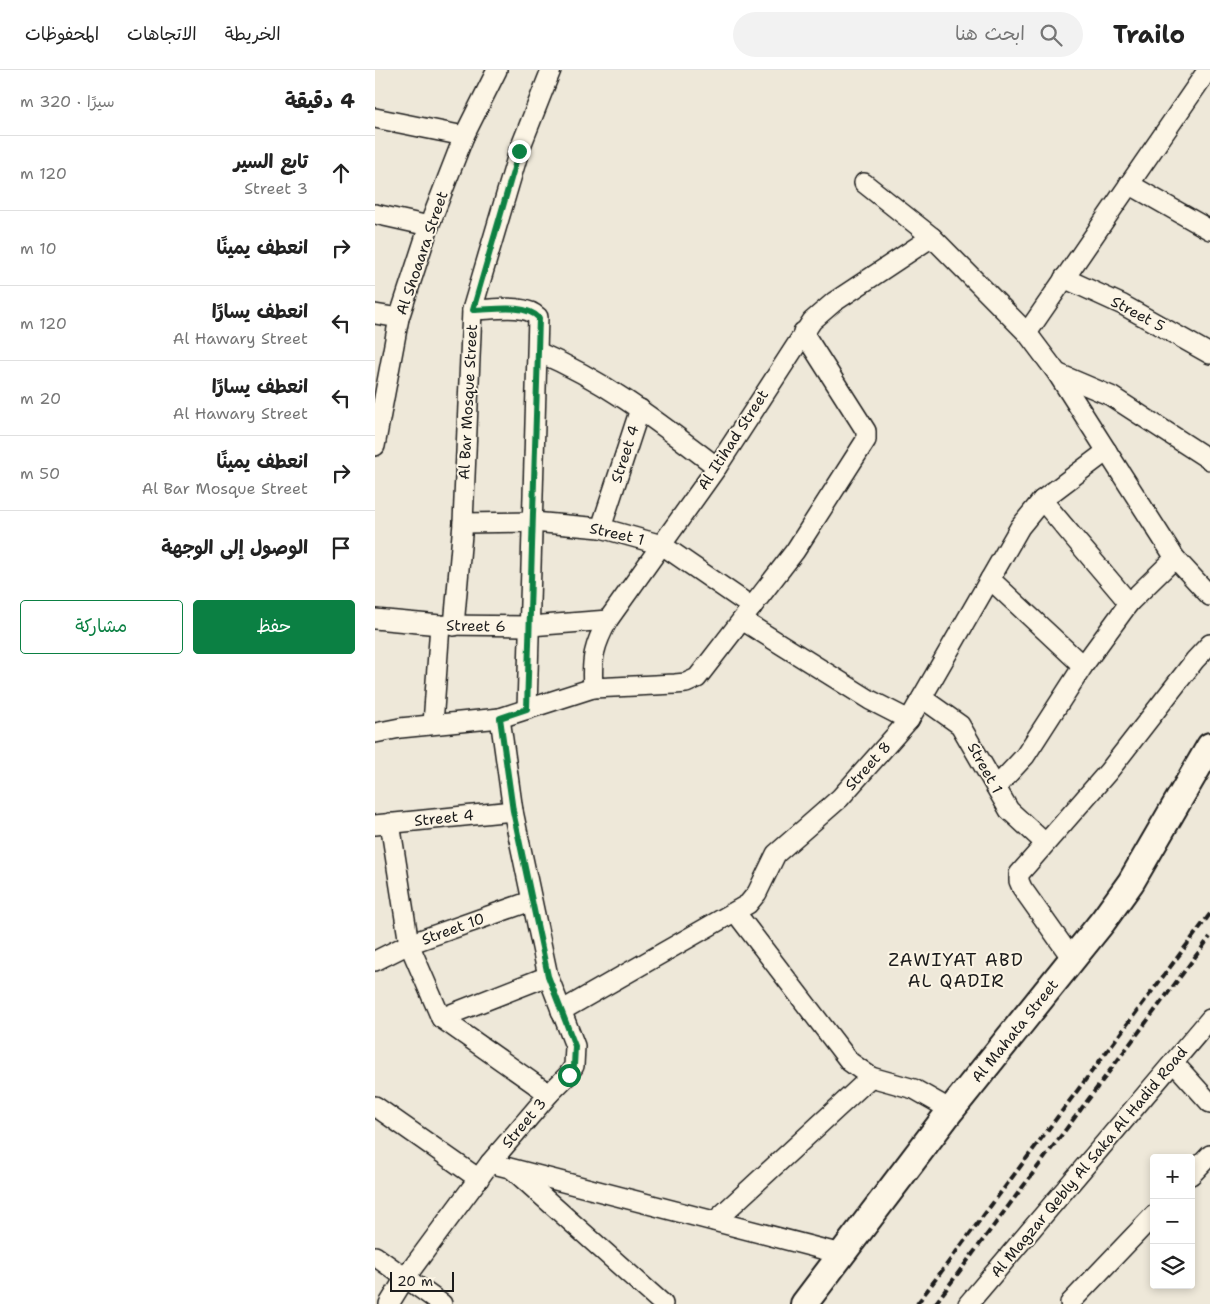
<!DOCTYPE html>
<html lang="ar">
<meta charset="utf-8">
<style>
:root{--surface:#fff;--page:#f2f2f2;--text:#222;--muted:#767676;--line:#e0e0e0;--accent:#0b8043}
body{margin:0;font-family:"Shantell Sans","Playpen Sans Arabic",sans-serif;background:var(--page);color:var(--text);direction:rtl}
.controls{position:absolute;right:15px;bottom:15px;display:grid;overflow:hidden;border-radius:5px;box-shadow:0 2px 8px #0003}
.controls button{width:45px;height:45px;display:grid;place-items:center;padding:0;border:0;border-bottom:1px solid var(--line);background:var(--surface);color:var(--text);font:25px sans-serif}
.scale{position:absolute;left:15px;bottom:12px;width:64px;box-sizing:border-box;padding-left:5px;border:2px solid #1c1c1c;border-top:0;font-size:14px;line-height:18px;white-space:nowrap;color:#1c1c1c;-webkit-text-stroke:4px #fcf5e5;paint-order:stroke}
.stop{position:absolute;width:15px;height:15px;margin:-11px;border:4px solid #0b8043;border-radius:50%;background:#fff}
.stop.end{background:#0b8043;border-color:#fff;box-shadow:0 1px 5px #0008}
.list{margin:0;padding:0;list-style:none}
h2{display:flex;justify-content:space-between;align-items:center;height:65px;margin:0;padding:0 20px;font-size:21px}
h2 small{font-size:16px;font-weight:400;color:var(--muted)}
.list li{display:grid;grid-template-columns:32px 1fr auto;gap:15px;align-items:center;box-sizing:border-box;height:75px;padding:0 20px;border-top:1px solid var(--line)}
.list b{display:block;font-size:19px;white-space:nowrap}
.list p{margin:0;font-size:16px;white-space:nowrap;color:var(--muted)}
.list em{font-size:16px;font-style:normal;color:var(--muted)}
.actions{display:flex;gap:10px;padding:15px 20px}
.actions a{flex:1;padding:11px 0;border:1px solid var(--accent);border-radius:5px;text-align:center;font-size:18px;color:var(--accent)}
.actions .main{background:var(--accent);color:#fff}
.icon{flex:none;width:28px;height:28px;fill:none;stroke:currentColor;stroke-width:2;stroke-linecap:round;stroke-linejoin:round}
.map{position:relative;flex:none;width:835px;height:1234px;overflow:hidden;direction:ltr}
header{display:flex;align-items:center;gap:30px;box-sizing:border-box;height:70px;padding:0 25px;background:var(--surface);border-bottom:1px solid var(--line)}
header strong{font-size:24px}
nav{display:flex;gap:28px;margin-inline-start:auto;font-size:18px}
.search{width:350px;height:45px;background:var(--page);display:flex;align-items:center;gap:12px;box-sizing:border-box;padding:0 18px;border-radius:28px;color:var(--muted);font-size:19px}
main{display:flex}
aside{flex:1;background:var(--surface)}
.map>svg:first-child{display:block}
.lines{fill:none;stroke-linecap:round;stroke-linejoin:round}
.street-casing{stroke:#1c1c1c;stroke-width:22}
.secondary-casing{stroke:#1c1c1c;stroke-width:30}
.street{stroke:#fcf5e5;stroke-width:19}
.secondary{stroke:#fcf5e5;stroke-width:26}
.rail{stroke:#1c1c1c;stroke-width:4;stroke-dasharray:8 4;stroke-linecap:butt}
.route{stroke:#0b8043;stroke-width:6}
.labels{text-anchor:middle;stroke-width:4;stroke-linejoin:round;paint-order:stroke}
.street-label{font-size:15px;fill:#1c1c1c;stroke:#fcf5e5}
.quarter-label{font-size:18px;letter-spacing:1px;fill:#1c1c1c;stroke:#fcf5e5}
</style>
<header>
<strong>Trailo</strong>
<div class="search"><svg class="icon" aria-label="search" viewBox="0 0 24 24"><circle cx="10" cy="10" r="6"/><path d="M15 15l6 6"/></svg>ابحث هنا</div>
<nav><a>الخريطة</a><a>الاتجاهات</a><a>المحفوظات</a></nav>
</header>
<main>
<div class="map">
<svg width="835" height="1234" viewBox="0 0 835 1234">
<rect width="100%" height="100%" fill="#eee8d9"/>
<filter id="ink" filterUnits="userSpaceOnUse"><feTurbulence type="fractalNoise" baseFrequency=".02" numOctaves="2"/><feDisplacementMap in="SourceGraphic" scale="10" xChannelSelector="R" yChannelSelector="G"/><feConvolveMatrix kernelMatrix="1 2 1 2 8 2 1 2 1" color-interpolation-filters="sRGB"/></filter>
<g filter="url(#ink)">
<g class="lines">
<g class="street-casing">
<g id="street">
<polyline points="0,48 89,66"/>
<polyline points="489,113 557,167 652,263 682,303 800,488 835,526"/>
<polyline points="754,114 835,160"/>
<polyline points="0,144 54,156"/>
<polyline points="689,208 748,235 835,284"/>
<path d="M 97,240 C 117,240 150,233 163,247 L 152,639"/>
<polyline points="0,244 24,248"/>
<polyline points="652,263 832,1"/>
<path d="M 163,282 C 233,312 283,352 342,397"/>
<polyline points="682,303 736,326 835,390"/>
<polyline points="0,376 24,248 54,156 89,66 122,0"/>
<polyline points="667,430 754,533"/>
<polyline points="88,453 158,452 226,458 287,475 377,537"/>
<polyline points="226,458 265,339"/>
<polyline points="615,509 708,596"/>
<polyline points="0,549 65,555 155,556 233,550"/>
<polyline points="367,550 495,630 534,650"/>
<polyline points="79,556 88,453 97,240 144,81 176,0"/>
<path d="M 218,618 C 216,589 219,575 233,550 L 342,397 L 437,251 L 459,232 L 557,167"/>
<polyline points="547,628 585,655 634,740 670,773"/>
<polyline points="58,654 65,555"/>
<polyline points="0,663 25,658 125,648 218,618 300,614 311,613 322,608 420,481 491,370 491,361 428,262"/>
<polyline points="621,717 650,686 708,596 754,533 800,488"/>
<polyline points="15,753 34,874 66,948 174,1024"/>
<polyline points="0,755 138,741"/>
<polyline points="361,843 475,992 496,1007 539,1019 576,1040"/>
<polyline points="698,890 647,818 644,811 644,804 733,702 820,590 835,574"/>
<polyline points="0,891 34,874 156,831"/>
<polyline points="186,941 373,834 382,823 401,784 465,728 534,650 645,457 667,430 732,381"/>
<polyline points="66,948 173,906"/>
<polyline points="799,993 835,1033"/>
<polyline points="0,1036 104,1109"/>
<polyline points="115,1093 466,1184"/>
<polyline points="138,1100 288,1234"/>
<polyline points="816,1105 835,1085"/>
<polyline points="340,1151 496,1007"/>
<polyline points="0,1186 67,1234"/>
<polyline points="695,1233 779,1145"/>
<polyline points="14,1234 30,1208 115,1093 174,1024 193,1005 199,996 200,976 173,906 138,741 125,648"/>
<polyline points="593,1234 835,949"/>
</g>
</g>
<g class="secondary-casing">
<polyline id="secondary" points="429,1234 576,1040 728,851 756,812 835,676"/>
</g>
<use href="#street" class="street"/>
<use href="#secondary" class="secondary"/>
<g class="rail">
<polyline points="542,1234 835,844"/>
<polyline points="560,1234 835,867"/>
</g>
</g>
</g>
<g class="lines" filter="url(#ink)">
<path class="route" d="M 144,81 L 98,240 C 117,240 150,233 164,248 L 152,639 L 125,648 L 138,741 L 173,906 L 200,976 L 199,996 L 194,1005"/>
</g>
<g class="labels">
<g class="street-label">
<text transform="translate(47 183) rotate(-71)" y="5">Al Shoaara Street</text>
<text transform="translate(763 244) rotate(28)" y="5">Street 5</text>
<text transform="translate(93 332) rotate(-87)" y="5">Al Bar Mosque Street</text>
<text transform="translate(358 370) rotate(-57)" y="5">Al Itihad Street</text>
<text transform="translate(250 384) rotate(-72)" y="5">Street 4</text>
<text transform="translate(242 464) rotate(13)" y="5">Street 1</text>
<text transform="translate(101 556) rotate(1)" y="5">Street 6</text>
<text transform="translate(493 696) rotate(-48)" y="5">Street 8</text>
<text transform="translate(610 698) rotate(61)" y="5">Street 1</text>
<text transform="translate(69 748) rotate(-6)" y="5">Street 4</text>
<text transform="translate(78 859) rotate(-20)" y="5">Street 10</text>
<text transform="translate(640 961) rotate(-51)" y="5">Al Mahata Street</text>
<text transform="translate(149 1053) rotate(-50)" y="5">Street 3</text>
<text transform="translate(714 1092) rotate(-50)" y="5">Al Magzar Qebly Al Saka Al Hadid Road</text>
</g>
<g class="quarter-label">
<text x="581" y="896">ZAWIYAT ABD<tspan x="581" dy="21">AL QADIR</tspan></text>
</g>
</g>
</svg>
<div class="controls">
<button>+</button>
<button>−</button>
<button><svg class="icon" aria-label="layers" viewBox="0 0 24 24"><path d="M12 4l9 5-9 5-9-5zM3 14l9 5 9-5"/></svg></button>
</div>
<div class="scale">20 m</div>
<div class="stop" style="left:194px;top:1005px"></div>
<div class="stop end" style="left:144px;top:81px"></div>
</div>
<aside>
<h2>4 دقيقة<small>سيرًا · 320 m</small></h2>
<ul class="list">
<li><svg class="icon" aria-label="ahead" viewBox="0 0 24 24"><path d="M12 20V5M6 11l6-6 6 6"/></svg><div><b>تابع السير</b><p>Street 3</p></div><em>120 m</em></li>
<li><svg class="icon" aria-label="right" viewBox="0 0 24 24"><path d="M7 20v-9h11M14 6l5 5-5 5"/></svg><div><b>انعطف يمينًا</b></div><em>10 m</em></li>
<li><svg class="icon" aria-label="left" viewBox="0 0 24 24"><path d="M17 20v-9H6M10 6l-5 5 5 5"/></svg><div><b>انعطف يسارًا</b><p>Al Hawary Street</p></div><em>120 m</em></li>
<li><svg class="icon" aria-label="left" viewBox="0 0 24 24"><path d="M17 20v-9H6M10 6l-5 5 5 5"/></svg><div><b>انعطف يسارًا</b><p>Al Hawary Street</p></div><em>20 m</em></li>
<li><svg class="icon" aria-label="right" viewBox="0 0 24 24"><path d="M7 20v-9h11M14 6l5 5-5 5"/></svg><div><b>انعطف يمينًا</b><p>Al Bar Mosque Street</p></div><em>50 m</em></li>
<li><svg class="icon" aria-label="arrive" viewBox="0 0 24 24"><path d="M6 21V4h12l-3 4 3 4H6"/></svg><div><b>الوصول إلى الوجهة</b></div></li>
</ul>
<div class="actions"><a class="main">حفظ</a><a>مشاركة</a></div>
</aside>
</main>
